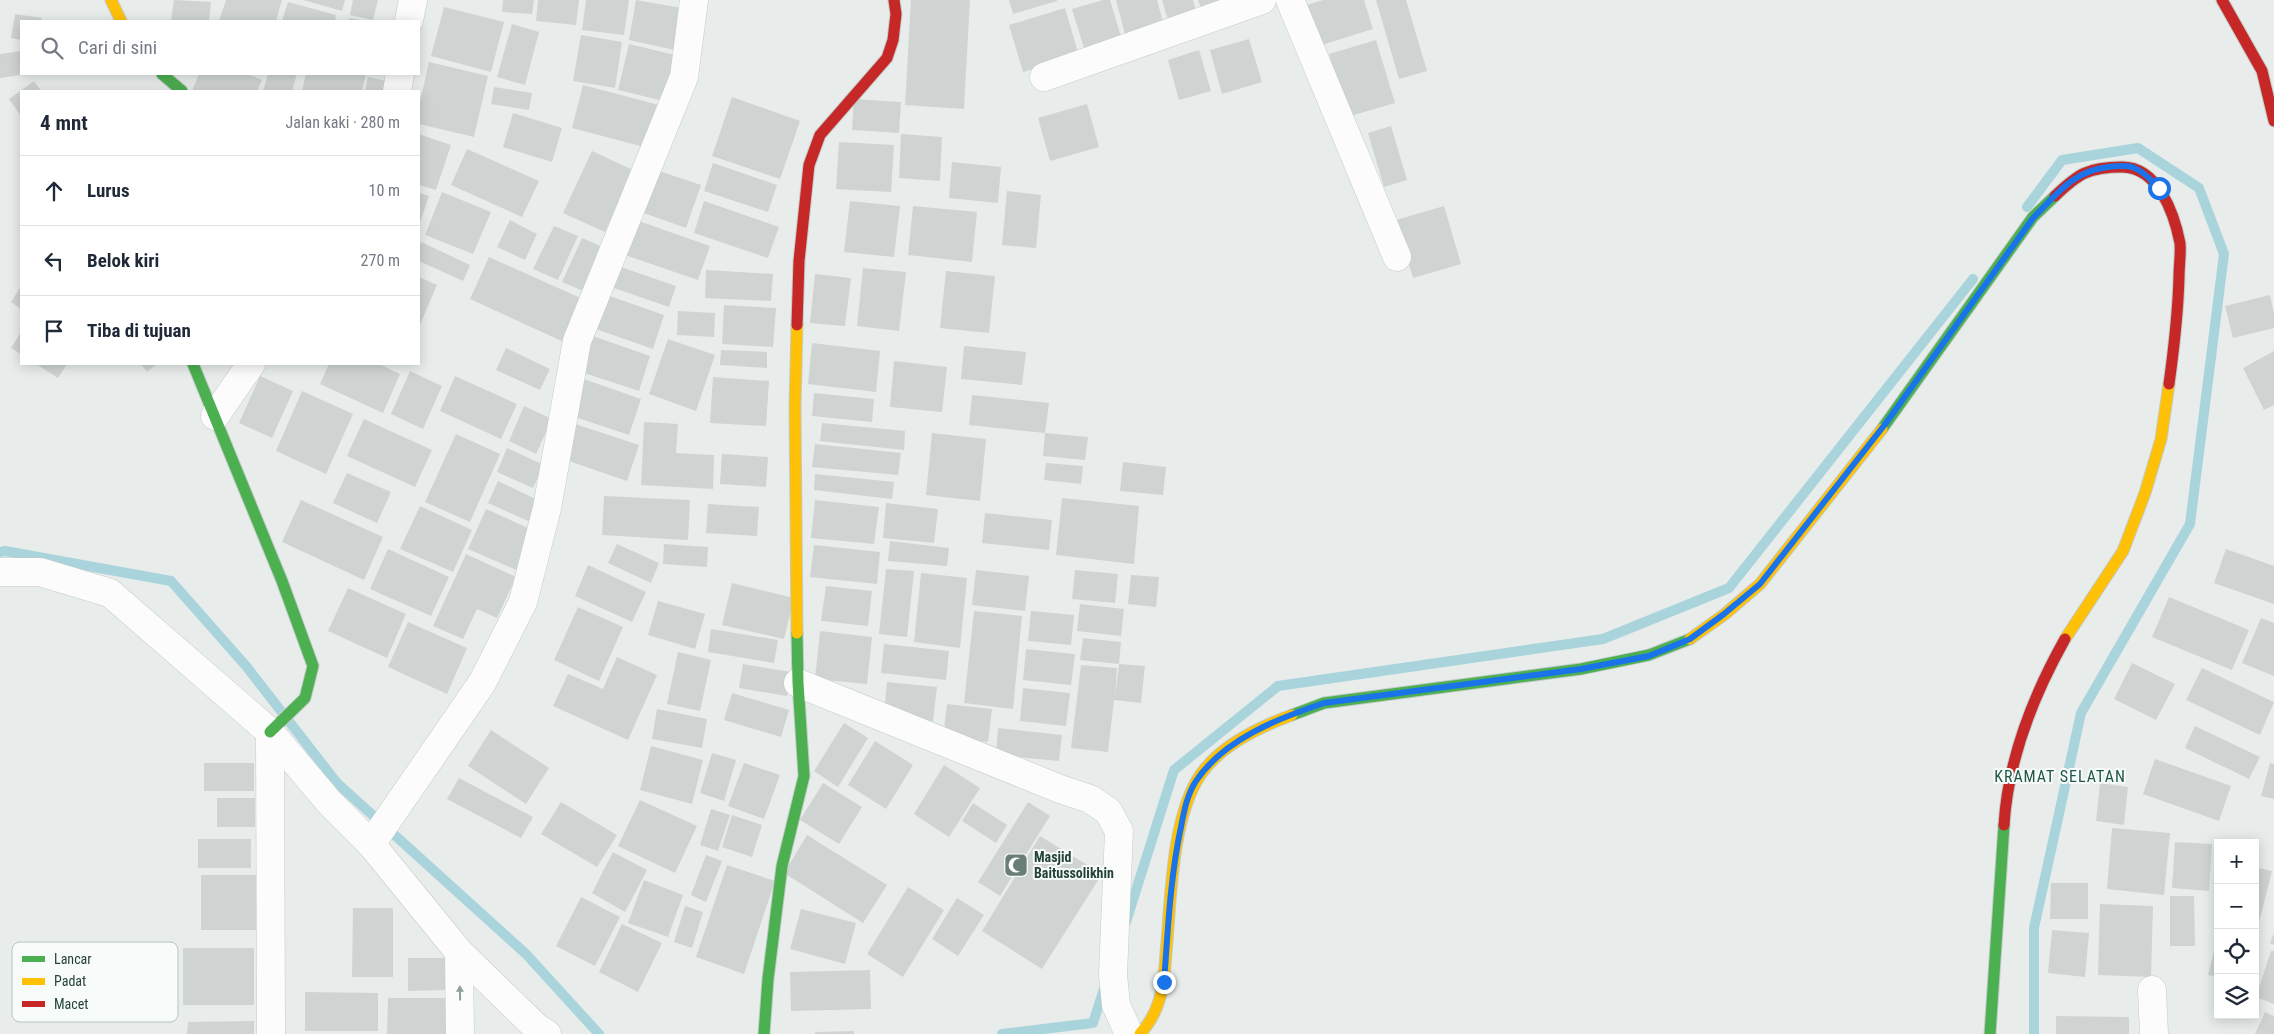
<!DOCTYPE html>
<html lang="id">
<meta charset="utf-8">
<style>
:root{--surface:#fff;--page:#f6f6f7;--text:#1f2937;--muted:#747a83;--line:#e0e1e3}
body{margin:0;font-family:"Roboto Condensed",sans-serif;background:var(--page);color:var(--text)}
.controls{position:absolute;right:15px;bottom:15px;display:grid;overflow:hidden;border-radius:0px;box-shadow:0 2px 12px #0003}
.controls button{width:45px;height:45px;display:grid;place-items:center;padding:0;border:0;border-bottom:1px solid var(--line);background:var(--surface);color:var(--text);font:25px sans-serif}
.stop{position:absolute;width:15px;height:15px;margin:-11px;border:4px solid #1a73e8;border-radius:50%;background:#fff}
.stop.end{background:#1a73e8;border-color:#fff;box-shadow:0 1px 5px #0008}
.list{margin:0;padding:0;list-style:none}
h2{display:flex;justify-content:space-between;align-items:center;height:65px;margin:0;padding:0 20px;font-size:21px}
h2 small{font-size:16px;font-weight:400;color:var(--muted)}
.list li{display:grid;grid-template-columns:32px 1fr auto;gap:15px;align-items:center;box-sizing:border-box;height:70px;padding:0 20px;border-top:1px solid var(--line)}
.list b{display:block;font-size:19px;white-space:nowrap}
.list em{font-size:16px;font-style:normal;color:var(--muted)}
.icon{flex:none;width:28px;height:28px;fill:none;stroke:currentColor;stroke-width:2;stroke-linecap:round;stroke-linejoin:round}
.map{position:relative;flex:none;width:2274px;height:1034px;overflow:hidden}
.search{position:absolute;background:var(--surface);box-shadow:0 2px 12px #0003;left:20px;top:20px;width:400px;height:55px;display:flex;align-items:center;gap:12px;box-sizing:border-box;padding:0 18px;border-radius:0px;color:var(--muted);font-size:19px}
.panel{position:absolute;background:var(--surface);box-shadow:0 2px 12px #0003;left:20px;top:90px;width:400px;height:275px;border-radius:0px}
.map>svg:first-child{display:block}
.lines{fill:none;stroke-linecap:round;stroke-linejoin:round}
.stream{stroke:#a9d4db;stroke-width:10}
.building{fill:#cfd4d2}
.street-casing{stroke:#c5cac8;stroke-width:29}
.fast-casing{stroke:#c3cbc8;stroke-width:13}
.slow-casing{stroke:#c3cbc8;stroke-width:13}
.jam-casing{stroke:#c3cbc8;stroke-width:13}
.street{stroke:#fcfcfc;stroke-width:28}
.fast{stroke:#4caf50;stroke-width:11}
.slow{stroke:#ffc107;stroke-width:11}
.jam{stroke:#c62828;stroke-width:11}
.oneway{fill:#909f9b}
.route{stroke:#1a73e8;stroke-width:6}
.labels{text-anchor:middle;stroke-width:4;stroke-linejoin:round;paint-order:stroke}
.poi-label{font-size:14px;font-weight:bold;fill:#24423a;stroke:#f7fbf9;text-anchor:start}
.quarter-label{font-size:16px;letter-spacing:1px;fill:#1f5548;stroke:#f7fbf9}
.key{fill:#f7fbf9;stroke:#b8c4c0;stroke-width:1}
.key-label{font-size:14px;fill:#24423a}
</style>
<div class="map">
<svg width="2274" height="1034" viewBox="0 0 2274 1034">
<rect width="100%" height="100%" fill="#e8edeb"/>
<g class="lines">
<g class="stream">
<polyline points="2027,207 2062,160 2138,148 2199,188 2224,254 2190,524 2081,713 2034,928 2034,1034"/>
<polyline points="0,552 5,551 171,581 246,666 337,783 526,954 599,1034"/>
<polyline points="1126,922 1174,770 1278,686 1603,639 1729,588 1973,279"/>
<polyline points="1002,1034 1093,1023 1105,986"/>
</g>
</g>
<g class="building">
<polygon points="174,0 211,2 209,21 171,21"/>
<polygon points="226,0 282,0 276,21 219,21"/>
<polygon points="303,0 345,0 342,11"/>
<polygon points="353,0 378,0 373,20 350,15"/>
<polygon points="503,0 534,0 532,14 502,12"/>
<polygon points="538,0 579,0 576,25 536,21"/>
<polygon points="586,0 629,0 624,35 582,30"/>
<polygon points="636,0 687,9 679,51 629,40"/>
<polygon points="911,0 970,0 964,109 905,105"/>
<polygon points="1009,0 1057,0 1057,1 1013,14"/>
<polygon points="1103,0 1110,0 1124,47 1087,58 1072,9"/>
<polygon points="1116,0 1157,0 1163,22 1125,34"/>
<polygon points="1162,0 1193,0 1196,12 1168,20"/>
<polygon points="1198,0 1237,0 1202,11"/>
<polygon points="1323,0 1364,0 1373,29 1315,47 1304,6"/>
<polygon points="1376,0 1406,0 1427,71 1399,79"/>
<polygon points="288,2 336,15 335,21 282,21"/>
<polygon points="444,7 504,22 491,72 431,56"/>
<polygon points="1065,8 1079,56 1023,72 1009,25"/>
<polygon points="15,14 42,18 41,21 21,21 21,40 11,38"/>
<polygon points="349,18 361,20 361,21 349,21"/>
<polygon points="512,24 539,32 525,85 497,77"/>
<polygon points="581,35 622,42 615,88 573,81"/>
<polygon points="1249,39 1262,82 1222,94 1210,50"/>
<polygon points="1376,40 1395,103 1347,117 1329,54"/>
<polygon points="629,44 679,56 668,102 618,90"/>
<polygon points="1199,50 1211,91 1179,100 1168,60"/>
<polygon points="21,51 21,75 0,78 0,54"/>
<polygon points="429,62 488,76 474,137 419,124 419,106"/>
<polygon points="199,74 248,74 262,80 257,91 192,91"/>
<polygon points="268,74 297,74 292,91 263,91"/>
<polygon points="306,74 366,74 362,91 302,91"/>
<polygon points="368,77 396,83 394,91 365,91"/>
<polygon points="34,81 41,91 21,91 21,116 9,99"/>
<polygon points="583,85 659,105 648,148 572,128"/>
<polygon points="494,87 532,93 529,110 491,104"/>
<polygon points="732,97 800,121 780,179 712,156"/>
<polygon points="854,99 901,102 899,133 852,130"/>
<polygon points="1087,104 1099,147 1050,161 1038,118"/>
<polygon points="513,113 562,128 552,162 503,147"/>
<polygon points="1391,126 1407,180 1384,187 1368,133"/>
<polygon points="419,134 451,145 436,190 419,185"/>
<polygon points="901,134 942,137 940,181 899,178"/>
<polygon points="839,142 894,145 891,192 836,189"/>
<polygon points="467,149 539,181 522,217 451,185"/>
<polygon points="592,151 633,170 605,232 563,213"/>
<polygon points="952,162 1001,167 998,203 949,198"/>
<polygon points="713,163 777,185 768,212 704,191"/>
<polygon points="653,169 701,185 686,228 638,211"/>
<polygon points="1007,191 1041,195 1036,248 1002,245"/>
<polygon points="442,192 491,212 473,254 425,235"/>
<polygon points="419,193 429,196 419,225"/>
<polygon points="704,201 779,227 768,258 694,233"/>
<polygon points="850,201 900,206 894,257 844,252"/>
<polygon points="913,206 977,212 972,262 908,255"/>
<polygon points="1444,206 1461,264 1413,278 1396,220"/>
<polygon points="633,219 710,246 698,280 622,254"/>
<polygon points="510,220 537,234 525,260 497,247"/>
<polygon points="554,226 578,236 558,280 533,269"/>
<polygon points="582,238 607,249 588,293 562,282"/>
<polygon points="421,242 470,265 463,281 419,261 419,248"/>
<polygon points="489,257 585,300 566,343 470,299"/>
<polygon points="615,265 676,286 669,307 608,286"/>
<polygon points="863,268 906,272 899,331 857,326"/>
<polygon points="706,270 773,274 771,301 705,298"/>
<polygon points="946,271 995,276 989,333 940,328"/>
<polygon points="815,274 851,278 845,326 810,323"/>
<polygon points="419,277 437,285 419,327"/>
<polygon points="21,286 21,309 11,302"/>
<polygon points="604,294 664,315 653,349 593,328"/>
<polygon points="2270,295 2274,314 2274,328 2233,338 2225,306"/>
<polygon points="724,305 776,308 773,347 722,344"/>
<polygon points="678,311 715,313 714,337 677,335"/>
<polygon points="21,332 21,354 11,348"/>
<polygon points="590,335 650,356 639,391 578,371"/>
<polygon points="668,339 715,355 696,411 649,394"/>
<polygon points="812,343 880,351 876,392 808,384"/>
<polygon points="964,346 1026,352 1022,385 961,379"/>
<polygon points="506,348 550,369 540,390 496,370"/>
<polygon points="721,350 767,352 767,368 720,365"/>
<polygon points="2274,351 2274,405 2264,410 2243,368"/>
<polygon points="894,361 947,367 942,412 890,407"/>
<polygon points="36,364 67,364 58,378"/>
<polygon points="141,364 157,364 147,372"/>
<polygon points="329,364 379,364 400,374 383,413 320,384"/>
<polygon points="410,371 442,386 423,429 391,414"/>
<polygon points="260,376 293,391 272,438 239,423"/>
<polygon points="455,376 517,404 501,439 440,411"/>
<polygon points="578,377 641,399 629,435 566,414"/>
<polygon points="713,377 769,381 766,426 710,423"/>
<polygon points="302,391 353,414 326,474 276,451"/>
<polygon points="814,393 874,399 872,422 812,416"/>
<polygon points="972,395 1049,403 1045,433 1088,437 1085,460 1043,456 1045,433 969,425"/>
<polygon points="524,406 552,419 536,454 509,441"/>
<polygon points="364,419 432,450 415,487 347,456"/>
<polygon points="644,422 678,424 676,453 714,455 713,489 641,485"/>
<polygon points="822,423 905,431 904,450 820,441"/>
<polygon points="575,424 639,445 627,481 563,459"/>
<polygon points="932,433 986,439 980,501 926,495"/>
<polygon points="456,434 500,454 470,522 425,502"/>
<polygon points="815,444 901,453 898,475 812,467"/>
<polygon points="507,448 544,465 533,488 497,472"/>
<polygon points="722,454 768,457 766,487 720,484"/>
<polygon points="1123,462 1166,467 1163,495 1120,491"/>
<polygon points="1046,463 1083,466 1081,484 1044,480"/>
<polygon points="347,473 391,492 377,523 333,503"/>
<polygon points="815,474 894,482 892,499 814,490"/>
<polygon points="498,481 544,503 535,524 488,503"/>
<polygon points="604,496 690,500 688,540 602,535"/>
<polygon points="1062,498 1139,506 1134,564 1056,555"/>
<polygon points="301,500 383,537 364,580 282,542"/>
<polygon points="815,500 879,507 874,544 811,538"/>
<polygon points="886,503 938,509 934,543 883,538"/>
<polygon points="708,504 759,507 757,536 706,533"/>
<polygon points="420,506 472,530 453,572 400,549"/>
<polygon points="486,509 539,533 521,572 468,549"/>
<polygon points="985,513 1052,520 1049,550 982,543"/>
<polygon points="890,541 949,548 947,566 888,561"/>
<polygon points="617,544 659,563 651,583 608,563"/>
<polygon points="664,544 708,547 707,567 663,564"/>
<polygon points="814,545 880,552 877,584 810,577"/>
<polygon points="388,549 449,577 431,616 370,589"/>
<polygon points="2226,549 2274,566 2274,604 2214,583"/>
<polygon points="466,554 516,577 497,618 477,609 463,639 433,626"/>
<polygon points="588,565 646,592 632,622 575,596"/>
<polygon points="886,569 914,571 907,637 879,634"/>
<polygon points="976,570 1029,576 1025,611 972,605"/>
<polygon points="1075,570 1118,574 1115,603 1072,599"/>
<polygon points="921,573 967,578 960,648 914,642"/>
<polygon points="1131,575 1159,577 1156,607 1128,604"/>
<polygon points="732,583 794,598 784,639 722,625"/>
<polygon points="826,586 872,591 868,626 821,621"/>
<polygon points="348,588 406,614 387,658 328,631"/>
<polygon points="2169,597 2249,630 2232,670 2152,637"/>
<polygon points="658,601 705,614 695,649 648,635"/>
<polygon points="1080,604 1124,609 1121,636 1077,631"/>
<polygon points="578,607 623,627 599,681 554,660"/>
<polygon points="974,611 1022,616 1013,709 964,703"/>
<polygon points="1031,611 1074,615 1071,645 1028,641"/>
<polygon points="2261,618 2274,623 2274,676 2242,663"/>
<polygon points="408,622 467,648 447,694 388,667"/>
<polygon points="711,629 778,640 774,663 708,652"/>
<polygon points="820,631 872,637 867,684 815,679"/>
<polygon points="1083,638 1121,642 1119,664 1145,666 1141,703 1114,700 1108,752 1071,748 1081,665 1117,668 1115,698 1119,664 1080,660"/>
<polygon points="884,644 949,651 946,680 881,673"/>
<polygon points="1026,649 1075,654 1071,685 1023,680"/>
<polygon points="678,652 711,660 700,711 667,704"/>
<polygon points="617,657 657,675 628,740 553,706 568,674 603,689"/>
<polygon points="2132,663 2175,684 2156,720 2114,699"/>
<polygon points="743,664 791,672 787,696 739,688"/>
<polygon points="2202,668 2274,702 2260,735 2186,700"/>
<polygon points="887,682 937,687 933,721 884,715"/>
<polygon points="1023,688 1070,693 1066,726 1020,721"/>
<polygon points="732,693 789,710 781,737 724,720"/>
<polygon points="947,704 992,709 988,742 943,738"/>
<polygon points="657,709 707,719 702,748 652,739"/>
<polygon points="844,723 868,738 838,787 814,771"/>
<polygon points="2195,726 2260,757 2249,779 2185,748"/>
<polygon points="998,728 1062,735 1059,761 996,755"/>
<polygon points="491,730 549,768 526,804 468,766"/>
<polygon points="875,741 913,765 886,809 848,785"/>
<polygon points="651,746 703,760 692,804 640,790"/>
<polygon points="712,753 736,760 724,801 700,793"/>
<polygon points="2155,759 2231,786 2219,821 2143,794"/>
<rect x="204" y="763" width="50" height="28"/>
<polygon points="744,763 780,775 764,819 728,806"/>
<polygon points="2270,763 2274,764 2274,799 2261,796"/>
<polygon points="944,765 980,788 949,837 914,814"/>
<polygon points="459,778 533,817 521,838 447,799"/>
<polygon points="823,783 862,807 839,844 800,820"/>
<polygon points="2100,783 2128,787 2124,825 2096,821"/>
<rect x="217" y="798" width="38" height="29"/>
<polygon points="640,800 697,826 675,873 618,846"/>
<polygon points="561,802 617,835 597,867 541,834"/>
<polygon points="1028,802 1050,816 1000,896 978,882"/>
<polygon points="973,803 1007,825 996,843 962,821"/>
<polygon points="711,809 730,815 718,851 700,845"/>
<polygon points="732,815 762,825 752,857 722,847"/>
<polygon points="2112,828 2170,833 2164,895 2107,889"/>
<polygon points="807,835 887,885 863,923 784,873"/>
<polygon points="1040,836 1102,874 1042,969 982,931"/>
<rect x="198" y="839" width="53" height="29"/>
<polygon points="2175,842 2212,844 2209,891 2172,888"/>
<polygon points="613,852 647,870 625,912 592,893"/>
<polygon points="706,855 722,861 706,902 691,895"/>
<polygon points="727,865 775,881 744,974 696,957"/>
<polygon points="2255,867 2272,871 2256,934 2255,934"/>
<rect x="201" y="875" width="64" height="55"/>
<polygon points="644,880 683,895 668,937 628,923"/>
<polygon points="2051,883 2088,883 2088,919 2050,919"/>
<polygon points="908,887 944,910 903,977 867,954"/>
<polygon points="2170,896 2194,896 2195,946 2170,946"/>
<polygon points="581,897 620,917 595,966 556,946"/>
<polygon points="957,898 984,915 958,956 932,939"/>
<polygon points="2100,904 2153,906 2151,977 2098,975"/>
<polygon points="685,906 703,912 692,948 674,942"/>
<polygon points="353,908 393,908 393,977 352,977"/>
<polygon points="801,909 856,923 845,964 790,949"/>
<polygon points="622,924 662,943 638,992 599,972"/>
<polygon points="2052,930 2089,933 2085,977 2048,973"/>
<polygon points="2274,933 2274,945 2270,943"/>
<polygon points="2217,939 2218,939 2218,977 2208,975"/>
<rect x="183" y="948" width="71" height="57"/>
<polygon points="2271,951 2274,951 2274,1004 2256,997"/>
<polygon points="408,958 445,958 445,990 408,991"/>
<polygon points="870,970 871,1009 791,1011 790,972"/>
<polygon points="305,992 378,993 378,1031 305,1031"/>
<polygon points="388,998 450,998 450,1034 387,1034"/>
<polygon points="2265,1012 2274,1016 2274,1034 2255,1034"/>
<polygon points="2056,1016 2129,1017 2129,1034 2056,1034"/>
<polygon points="254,1021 254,1034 187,1034 188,1022"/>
<polygon points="854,1031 854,1034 815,1034 815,1032"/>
</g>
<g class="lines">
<g class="street-casing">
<g id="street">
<polyline points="1290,0 1397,257"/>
<polyline points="409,21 413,0"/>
<polyline points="1044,77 1262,0"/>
<polyline points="397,91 400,74"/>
<polyline points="215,416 251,364"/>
<polyline points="0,572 40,572 110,593 270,732 330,803 371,844 459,952 537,1028 547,1034"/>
<polyline points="798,683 1060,789 1090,799 1108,811 1119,831 1113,975 1116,1005 1129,1034"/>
<polyline points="270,732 271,1034"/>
<polyline points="371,844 482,683 523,602 547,508 577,341 684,77 694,0"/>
<polyline points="459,952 460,1034"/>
<polyline points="2152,990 2154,1034"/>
</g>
</g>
<g class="fast-casing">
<g id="fast">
<polyline points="162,74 182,91"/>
<polyline points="193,364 282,581 313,666 305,698 270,732"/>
<polyline points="1882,429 2033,217 2055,196"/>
<polyline points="1292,715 1324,703 1581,669 1649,655 1690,639"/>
<polyline points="764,1034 768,979 782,866 804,776 798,683 797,633"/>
<polyline points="1990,1034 2004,825"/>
</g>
</g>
<g class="slow-casing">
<g id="slow">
<polyline points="111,0 121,21"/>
<polyline points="797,325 795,406 797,633"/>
<polyline points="1690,639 1725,614 1760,584 1882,429"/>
<polyline points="2065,639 2123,551 2145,493 2161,439 2169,384"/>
<path d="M 1140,1034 C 1162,1010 1164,983 1166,953 C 1171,901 1171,817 1201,774 C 1221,745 1259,727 1292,715"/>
</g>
</g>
<g class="jam-casing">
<g id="jam">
<polyline points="2222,0 2262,71 2274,121"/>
<path d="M 2055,196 C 2078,174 2088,167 2122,167 C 2158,167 2174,213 2180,243 C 2181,253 2179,266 2179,277 C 2178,313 2174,348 2169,384"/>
<polyline points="797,325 799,261 809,165 820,135 887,58 893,40 896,14 894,0"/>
<path d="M 2004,825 C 2008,759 2033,696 2065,639"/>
</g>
</g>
<use href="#street" class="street"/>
<use href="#fast" class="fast"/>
<use href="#slow" class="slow"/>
<use href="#jam" class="jam"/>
</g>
<defs><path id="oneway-solid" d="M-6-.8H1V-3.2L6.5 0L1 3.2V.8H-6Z" transform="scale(1.25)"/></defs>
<use class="oneway" href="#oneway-solid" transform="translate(460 993) rotate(-91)"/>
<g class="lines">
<path class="route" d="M 1164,982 C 1168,930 1170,878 1181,827 C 1184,811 1187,795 1196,781 C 1224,739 1279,718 1324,703 L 1581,669 L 1649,656 L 1690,639 L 1724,614 L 1760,584 L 1886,423 L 2033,218 C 2057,194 2073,171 2108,167 C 2116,166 2124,165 2132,167 C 2143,171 2151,180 2159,188"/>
</g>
<defs>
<g id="mosque-square" transform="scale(1.25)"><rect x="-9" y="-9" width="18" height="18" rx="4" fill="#697e78" stroke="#f7fbf9"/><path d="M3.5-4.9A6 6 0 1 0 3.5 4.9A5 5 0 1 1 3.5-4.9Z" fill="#fff"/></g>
</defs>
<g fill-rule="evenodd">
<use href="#mosque-square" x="1016" y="865"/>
</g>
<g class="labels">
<g class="poi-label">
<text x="1034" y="862">Masjid<tspan x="1034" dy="16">Baitussolikhin</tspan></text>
</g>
<g class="quarter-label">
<text x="2060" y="782">KRAMAT SELATAN</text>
</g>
</g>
<rect x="12" y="942" width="166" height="80" rx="8" class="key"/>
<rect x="22" y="956" width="23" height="6" fill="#4caf50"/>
<rect x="22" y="978" width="23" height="7" fill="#ffc107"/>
<rect x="22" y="1001" width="23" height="6" fill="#c62828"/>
<g class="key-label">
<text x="54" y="964">Lancar</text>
<text x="54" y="986">Padat</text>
<text x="54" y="1009">Macet</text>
</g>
</svg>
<div class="controls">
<button>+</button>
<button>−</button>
<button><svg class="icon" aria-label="locate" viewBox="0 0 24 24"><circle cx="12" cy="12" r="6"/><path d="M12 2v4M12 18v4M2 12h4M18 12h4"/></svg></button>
<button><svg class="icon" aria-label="layers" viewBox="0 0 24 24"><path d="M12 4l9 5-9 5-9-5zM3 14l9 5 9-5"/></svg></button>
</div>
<div class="stop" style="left:2159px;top:188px"></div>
<div class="stop end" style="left:1164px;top:982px"></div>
<div class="search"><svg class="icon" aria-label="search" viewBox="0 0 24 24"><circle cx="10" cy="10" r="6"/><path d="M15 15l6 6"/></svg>Cari di sini</div>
<section class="panel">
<h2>4 mnt<small>Jalan kaki · 280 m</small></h2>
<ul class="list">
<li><svg class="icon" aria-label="ahead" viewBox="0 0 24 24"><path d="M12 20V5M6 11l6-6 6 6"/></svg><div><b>Lurus</b></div><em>10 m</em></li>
<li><svg class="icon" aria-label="left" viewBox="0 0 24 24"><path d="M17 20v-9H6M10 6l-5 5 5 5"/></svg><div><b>Belok kiri</b></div><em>270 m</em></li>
<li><svg class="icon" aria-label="arrive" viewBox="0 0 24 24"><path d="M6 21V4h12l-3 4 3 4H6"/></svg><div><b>Tiba di tujuan</b></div></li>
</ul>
</section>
</div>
